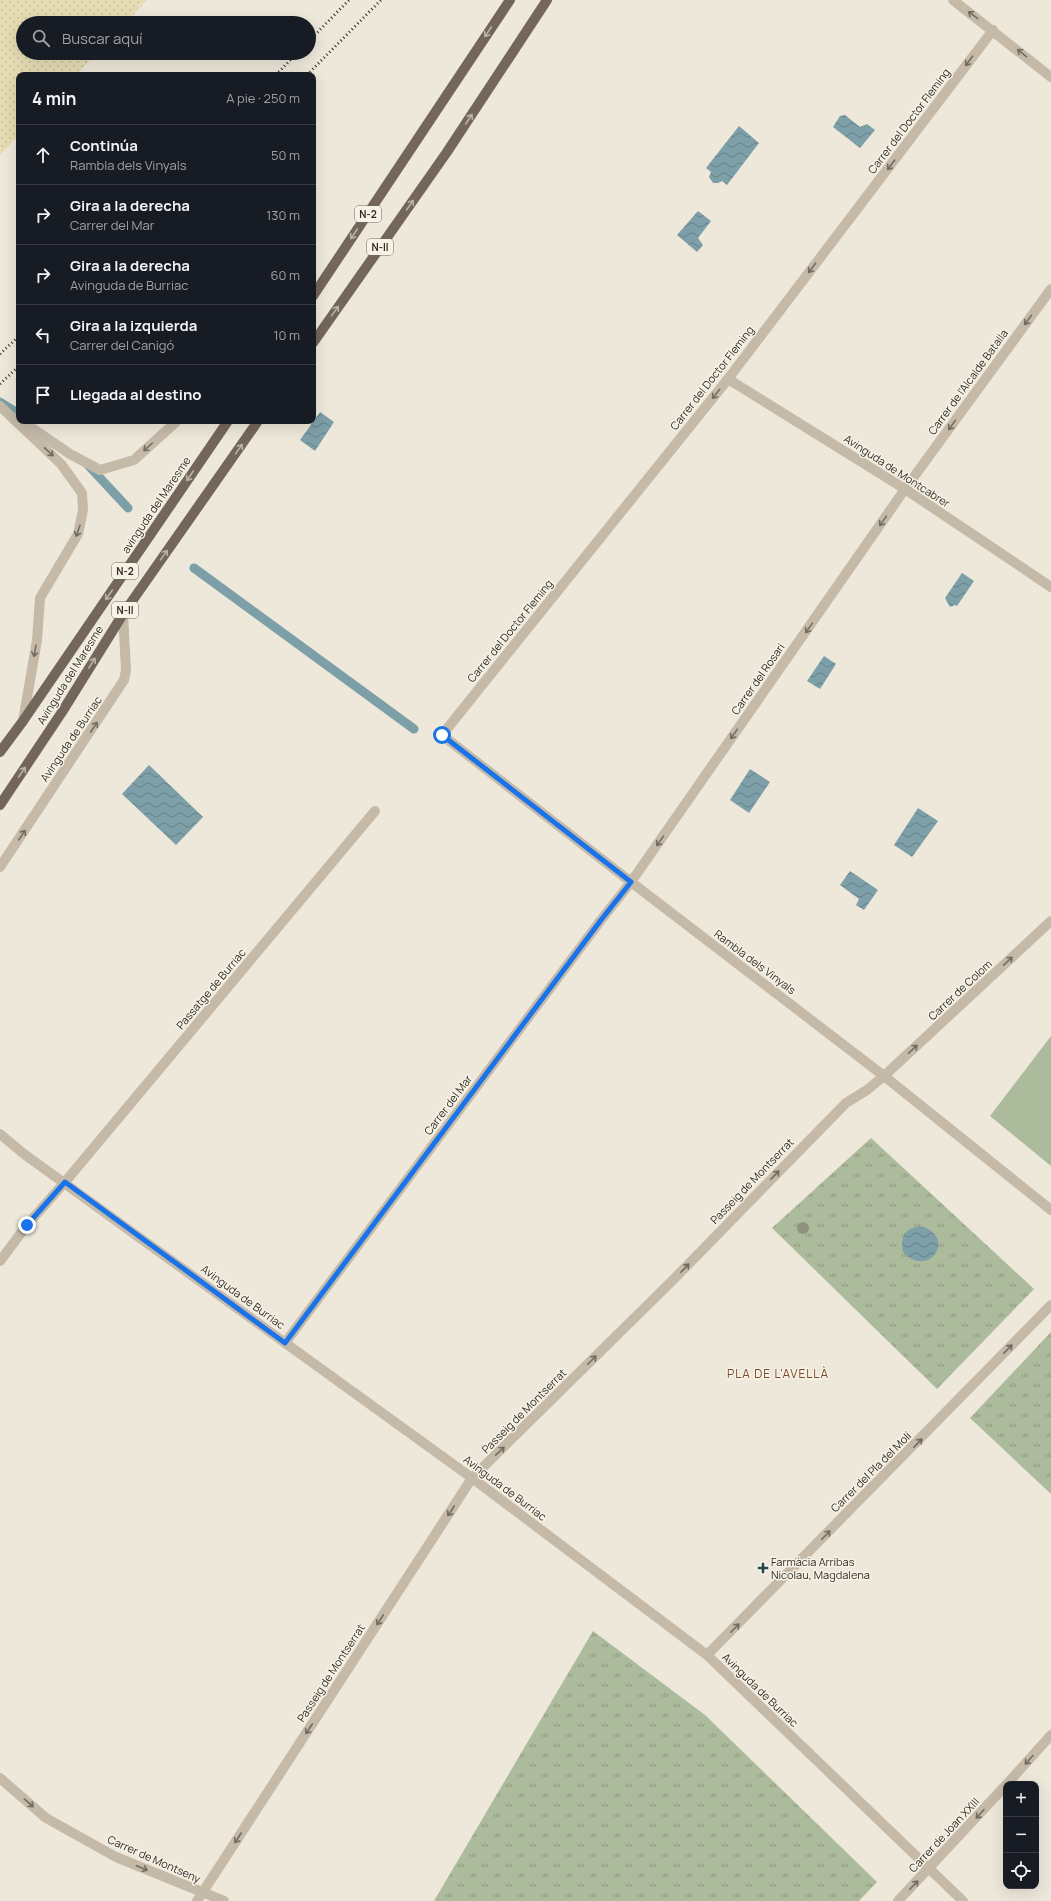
<!DOCTYPE html>
<html lang="es">
<meta charset="utf-8">
<style>
:root{--surface:#171b24;--page:#20242c;--text:#f1f3f6;--muted:#9ea1a6;--line:#363941}
body{margin:0;font-family:Manrope,sans-serif;background:var(--page);color:var(--text)}
.controls{position:absolute;right:12px;bottom:12px;display:grid;overflow:hidden;border-radius:8px;box-shadow:0 4px 16px #0002}
.controls button{width:36px;height:36px;display:grid;place-items:center;padding:0;border:0;border-bottom:1px solid var(--line);background:var(--surface);color:var(--text);font:20px sans-serif}
.stop{position:absolute;width:12px;height:12px;margin:-9px;border:3px solid #1a73e8;border-radius:50%;background:#fff}
.stop.end{background:#1a73e8;border-color:#fff;box-shadow:0 1px 4px #0008}
.list{margin:0;padding:0;list-style:none}
h2{display:flex;justify-content:space-between;align-items:center;height:52px;margin:0;padding:0 16px;font-size:17px}
h2 small{font-size:13px;font-weight:400;color:var(--muted)}
.list li{display:grid;grid-template-columns:26px 1fr auto;gap:12px;align-items:center;box-sizing:border-box;height:60px;padding:0 16px;border-top:1px solid var(--line)}
.list b{display:block;font-size:15px;white-space:nowrap}
.list p{margin:0;font-size:13px;white-space:nowrap;color:var(--muted)}
.list em{font-size:13px;font-style:normal;color:var(--muted)}
.icon{flex:none;width:22px;height:22px;fill:none;stroke:currentColor;stroke-width:2;stroke-linecap:round;stroke-linejoin:round}
.map{position:relative;flex:none;width:1051px;height:1901px;overflow:hidden}
.search{position:absolute;background:var(--surface);box-shadow:0 4px 16px #0002;left:16px;top:16px;width:300px;height:44px;display:flex;align-items:center;gap:10px;box-sizing:border-box;padding:0 14px;border-radius:22px;color:var(--muted);font-size:15px}
.panel{position:absolute;background:var(--surface);box-shadow:0 4px 16px #0002;left:16px;top:72px;width:300px;height:352px;border-radius:8px}
.map>svg:first-child{display:block}
.grass{fill:url(#grass-tufts)}
.sand{fill:url(#sand-dots)}
.pitch{fill:#acbb9c}
.water{fill:url(#water-waves)}
.lines{fill:none;stroke-linecap:round;stroke-linejoin:round}
.stream{stroke:#7d9fa8;stroke-width:9}
.minor{stroke:#c5baa8;stroke-width:10}
.major{stroke:#73665a;stroke-width:10}
.rail{stroke:#322c27;stroke-width:3;stroke-dasharray:1 3;stroke-linecap:butt}
.tree{fill:#8d937c}
.oneway{stroke:#746c61}
.oneway2{stroke:#bbb3a7}
.route{stroke:#1a73e8;stroke-width:5}
.poi-dot{fill:#22454f;stroke:#f6f2e6;stroke-width:1.5}
.labels{text-anchor:middle;stroke-width:3;stroke-linejoin:round;paint-order:stroke}
.shield{fill:#f6f2e6;stroke:#6d6760;stroke-width:1}
.shield-label{font-size:10px;font-weight:bold;fill:#322c27}
.street-label{font-size:11px;fill:#322c27;stroke:#f6f2e6}
.poi-label{font-size:11px;fill:#322c27;stroke:#f6f2e6;text-anchor:start}
.neighbourhood-label{font-size:12px;letter-spacing:1px;fill:#78492a;stroke:#f6f2e6}
</style>
<div class="map">
<svg width="1051" height="1901" viewBox="0 0 1051 1901">
<defs>
<pattern id="grass-tufts" width="24" height="20" patternUnits="userSpaceOnUse"><rect width="24" height="20" fill="#acbb9c"/><path d="M3 7l-1-3M5 7V3M7 7l1-3M15 17l-1-3M17 17v-4M19 17l1-3" fill="none" stroke="#8d987f"/></pattern>
<pattern id="sand-dots" width="8" height="8" patternUnits="userSpaceOnUse"><rect width="8" height="8" fill="#e6ddb4"/><path d="M2 2h.1M6 6h.1" fill="none" stroke="#c6be9b" stroke-width="1.8" stroke-linecap="round"/></pattern>
<pattern id="water-waves" width="16" height="10" patternUnits="userSpaceOnUse"><rect width="16" height="10" fill="#7d9fa8"/><path d="M0 5q4-4 8 0t8 0" fill="none" stroke="#678289"/></pattern>
</defs>
<rect width="100%" height="100%" fill="#eee8db"/>
<g class="grass">
<polygon points="871,1138 1034,1289 937,1389 772,1228"/>
<polygon points="1051,1332 1051,1494 970,1418"/>
<polygon points="593,1631 705,1715 877,1882 859,1901 434,1901"/>
</g>
<polygon class="sand" points="0,0 147,0 125,23 23,23 23,53 97,53 76,75 19,75 19,135 0,155"/>
<polygon class="pitch" points="1051,1036 1051,1166 990,1116"/>
<g class="water">
<polygon points="845,115 860,127 867,124 875,130 860,148 833,127 840,116"/>
<polygon points="739,126 759,143 727,185 722,181 718,183 713,183 709,177 711,172 706,168"/>
<polygon points="698,211 711,221 698,238 703,245 697,252 677,235"/>
<polygon points="320,412 334,422 315,451 300,440"/>
<polygon points="962,573 974,581 957,606 955,605 950,607 945,598"/>
<polygon points="824,656 836,664 820,689 807,681"/>
<polygon points="149,765 203,817 176,845 122,794"/>
<polygon points="750,769 770,782 749,813 730,800"/>
<polygon points="918,808 938,821 912,857 894,845"/>
<polygon points="850,871 878,890 864,910 856,905 859,899 840,885"/>
<path d="M 920,1226 C 958,1236 929,1280 903,1252 C 900,1237 904,1229 920,1226 Z"/>
</g>
<g class="lines">
<g class="stream">
<polyline points="0,402 19,414"/>
<polyline points="88,465 128,508"/>
<polyline points="194,568 414,729"/>
</g>
<g class="minor">
<polyline points="953,0 1051,77"/>
<polyline points="993,30 728,379 442,735 631,882 884,1076 1051,1210"/>
<polyline points="728,379 905,489 1051,587"/>
<polyline points="0,406 61,464 82,493 83,510 78,534 40,598 37,640 23,721"/>
<polyline points="23,422 70,454 100,470 134,460 177,421"/>
<polyline points="0,867 124,680 126,670 123,614"/>
<polyline points="0,1134 24,1154 472,1478 707,1655 963,1901"/>
<polyline points="0,1261 27,1225 65,1182 375,811"/>
<polyline points="285,1343 601,920 631,882 905,489 1051,289"/>
<polyline points="707,1655 1051,1305"/>
<polyline points="0,1778 46,1818 116,1857 224,1901"/>
<polyline points="1007,1784 1051,1735"/>
<polyline points="197,1901 472,1478 674,1279 846,1103 867,1090 884,1076 1051,921"/>
<polyline points="898,1901 1006,1785"/>
</g>
<g class="major">
<polyline points="313,296 510,0"/>
<polyline points="313,343 447,152 547,0"/>
<polyline points="0,752 23,721 228,421"/>
<polyline points="0,805 62,712 123,614 258,421"/>
</g>
<g class="rail">
<polyline points="309,41 349,0"/>
<polyline points="276,75 297,53"/>
<polyline points="307,75 381,0"/>
<polyline points="0,354 19,336"/>
<polyline points="0,384 19,366"/>
</g>
</g>
<circle class="tree" cx="803" cy="1228" r="6"/>
<defs><path id="oneway-shaft" d="M-6 0H5M1.5-3L5.5 0L1.5 3" fill="none" stroke-width="1.6" stroke-linecap="round" stroke-linejoin="round"/></defs>
<g class="oneway">
<use href="#oneway-shaft" transform="translate(973 15) rotate(-143)"/>
<use href="#oneway-shaft" transform="translate(1022 53) rotate(-141)"/>
<use href="#oneway-shaft" transform="translate(969 61) rotate(127)"/>
<use href="#oneway-shaft" transform="translate(891 165) rotate(127)"/>
<use href="#oneway-shaft" transform="translate(812 268) rotate(127)"/>
<use href="#oneway-shaft" transform="translate(1028 320) rotate(126)"/>
<use href="#oneway-shaft" transform="translate(716 394) rotate(129)"/>
<use href="#oneway-shaft" transform="translate(952 425) rotate(126)"/>
<use href="#oneway-shaft" transform="translate(148 447) rotate(138)"/>
<use href="#oneway-shaft" transform="translate(49 452) rotate(43)"/>
<use href="#oneway-shaft" transform="translate(883 521) rotate(125)"/>
<use href="#oneway-shaft" transform="translate(78 531) rotate(109)"/>
<use href="#oneway-shaft" transform="translate(809 628) rotate(125)"/>
<use href="#oneway-shaft" transform="translate(35 651) rotate(100)"/>
<use href="#oneway-shaft" transform="translate(94 727) rotate(-56)"/>
<use href="#oneway-shaft" transform="translate(734 734) rotate(125)"/>
<use href="#oneway-shaft" transform="translate(22 835) rotate(-56)"/>
<use href="#oneway-shaft" transform="translate(660 841) rotate(125)"/>
<use href="#oneway-shaft" transform="translate(1008 961) rotate(-43)"/>
<use href="#oneway-shaft" transform="translate(913 1049) rotate(-43)"/>
<use href="#oneway-shaft" transform="translate(775 1175) rotate(-46)"/>
<use href="#oneway-shaft" transform="translate(685 1268) rotate(-46)"/>
<use href="#oneway-shaft" transform="translate(1008 1349) rotate(-46)"/>
<use href="#oneway-shaft" transform="translate(592 1360) rotate(-45)"/>
<use href="#oneway-shaft" transform="translate(918 1443) rotate(-46)"/>
<use href="#oneway-shaft" transform="translate(500 1451) rotate(-44)"/>
<use href="#oneway-shaft" transform="translate(451 1511) rotate(123)"/>
<use href="#oneway-shaft" transform="translate(826 1535) rotate(-45)"/>
<use href="#oneway-shaft" transform="translate(380 1620) rotate(123)"/>
<use href="#oneway-shaft" transform="translate(735 1628) rotate(-45)"/>
<use href="#oneway-shaft" transform="translate(309 1729) rotate(123)"/>
<use href="#oneway-shaft" transform="translate(1029 1760) rotate(132)"/>
<use href="#oneway-shaft" transform="translate(29 1803) rotate(41)"/>
<use href="#oneway-shaft" transform="translate(980 1814) rotate(132)"/>
<use href="#oneway-shaft" transform="translate(238 1838) rotate(123)"/>
<use href="#oneway-shaft" transform="translate(142 1868) rotate(23)"/>
<use href="#oneway-shaft" transform="translate(914 1885) rotate(-46)"/>
</g>
<g class="oneway2">
<use href="#oneway-shaft" transform="translate(488 32) rotate(124)"/>
<use href="#oneway-shaft" transform="translate(469 119) rotate(-57)"/>
<use href="#oneway-shaft" transform="translate(410 205) rotate(-55)"/>
<use href="#oneway-shaft" transform="translate(354 234) rotate(124)"/>
<use href="#oneway-shaft" transform="translate(335 311) rotate(-55)"/>
<use href="#oneway-shaft" transform="translate(239 449) rotate(-55)"/>
<use href="#oneway-shaft" transform="translate(190 476) rotate(124)"/>
<use href="#oneway-shaft" transform="translate(164 555) rotate(-55)"/>
<use href="#oneway-shaft" transform="translate(109 595) rotate(124)"/>
<use href="#oneway-shaft" transform="translate(92 663) rotate(-58)"/>
<use href="#oneway-shaft" transform="translate(22 772) rotate(-56)"/>
</g>
<g class="lines">
<polyline class="route" points="27,1225 65,1182 285,1343 601,920 631,882 442,735"/>
</g>
<path class="poi-dot" d="M761 1562h4v4h4v4h-4v4h-4v-4h-4v-4h4z"/>
<g class="labels">
<g class="shield">
<rect x="355" y="206" width="26" height="16" rx="3"/>
<rect x="367" y="239" width="26" height="16" rx="3"/>
<rect x="112" y="563" width="26" height="16" rx="3"/>
<rect x="112" y="602" width="26" height="16" rx="3"/>
</g>
<g class="shield-label">
<text x="368" y="218">N-2</text>
<text x="380" y="251">N-II</text>
<text x="125" y="575">N-2</text>
<text x="125" y="614">N-II</text>
</g>
<g class="street-label">
<text transform="translate(909 121) rotate(-53)" y="4">Carrer del Doctor Fleming</text>
<text transform="translate(712 378) rotate(-52)" y="4">Carrer del Doctor Fleming</text>
<text transform="translate(968 382) rotate(-54)" y="4">Carrer de l'Alcalde Batalla</text>
<text transform="translate(897 471) rotate(33)" y="4">Avinguda de Montcabrer</text>
<text transform="translate(156 505) rotate(-56)" y="4">avinguda del Maresme</text>
<text transform="translate(510 631) rotate(-51)" y="4">Carrer del Doctor Fleming</text>
<text transform="translate(70 675) rotate(-58)" y="4">Avinguda del Maresme</text>
<text transform="translate(758 679) rotate(-55)" y="4">Carrer del Rosari</text>
<text transform="translate(71 739) rotate(-56)" y="4">Avinguda de Burriac</text>
<text transform="translate(755 962) rotate(37)" y="4">Rambla dels Vinyals</text>
<text transform="translate(211 989) rotate(-50)" y="4">Passatge de Burriac</text>
<text transform="translate(960 990) rotate(-43)" y="4">Carrer de Colom</text>
<text transform="translate(448 1105) rotate(-53)" y="4">Carrer del Mar</text>
<text transform="translate(752 1181) rotate(-46)" y="4">Passeig de Montserrat</text>
<text transform="translate(243 1297) rotate(36)" y="4">Avinguda de Burriac</text>
<text transform="translate(524 1411) rotate(-45)" y="4">Passeig de Montserrat</text>
<text transform="translate(871 1472) rotate(-45)" y="4">Carrer del Pla del Molí</text>
<text transform="translate(505 1488) rotate(37)" y="4">Avinguda de Burriac</text>
<text transform="translate(331 1673) rotate(-57)" y="4">Passeig de Montserrat</text>
<text transform="translate(760 1690) rotate(44)" y="4">Avinguda de Burriac</text>
<text transform="translate(944 1835) rotate(-47)" y="4">Carrer de Joan XXIII</text>
<text transform="translate(154 1859) rotate(24)" y="4">Carrer de Montseny</text>
</g>
<g class="poi-label">
<text x="771" y="1566">Farmàcia Arribas<tspan x="771" dy="13">Nicolau, Magdalena</tspan></text>
</g>
<g class="neighbourhood-label">
<text x="778" y="1378">PLA DE L'AVELLÀ</text>
</g>
</g>
</svg>
<div class="controls">
<button>+</button>
<button>−</button>
<button><svg class="icon" aria-label="locate" viewBox="0 0 24 24"><circle cx="12" cy="12" r="6"/><path d="M12 2v4M12 18v4M2 12h4M18 12h4"/></svg></button>
</div>
<div class="stop" style="left:442px;top:735px"></div>
<div class="stop end" style="left:27px;top:1225px"></div>
<div class="search"><svg class="icon" aria-label="search" viewBox="0 0 24 24"><circle cx="10" cy="10" r="6"/><path d="M15 15l6 6"/></svg>Buscar aquí</div>
<section class="panel">
<h2>4 min<small>A pie · 250 m</small></h2>
<ul class="list">
<li><svg class="icon" aria-label="ahead" viewBox="0 0 24 24"><path d="M12 20V5M6 11l6-6 6 6"/></svg><div><b>Continúa</b><p>Rambla dels Vinyals</p></div><em>50 m</em></li>
<li><svg class="icon" aria-label="right" viewBox="0 0 24 24"><path d="M7 20v-9h11M14 6l5 5-5 5"/></svg><div><b>Gira a la derecha</b><p>Carrer del Mar</p></div><em>130 m</em></li>
<li><svg class="icon" aria-label="right" viewBox="0 0 24 24"><path d="M7 20v-9h11M14 6l5 5-5 5"/></svg><div><b>Gira a la derecha</b><p>Avinguda de Burriac</p></div><em>60 m</em></li>
<li><svg class="icon" aria-label="left" viewBox="0 0 24 24"><path d="M17 20v-9H6M10 6l-5 5 5 5"/></svg><div><b>Gira a la izquierda</b><p>Carrer del Canigó</p></div><em>10 m</em></li>
<li><svg class="icon" aria-label="arrive" viewBox="0 0 24 24"><path d="M6 21V4h12l-3 4 3 4H6"/></svg><div><b>Llegada al destino</b></div></li>
</ul>
</section>
</div>
